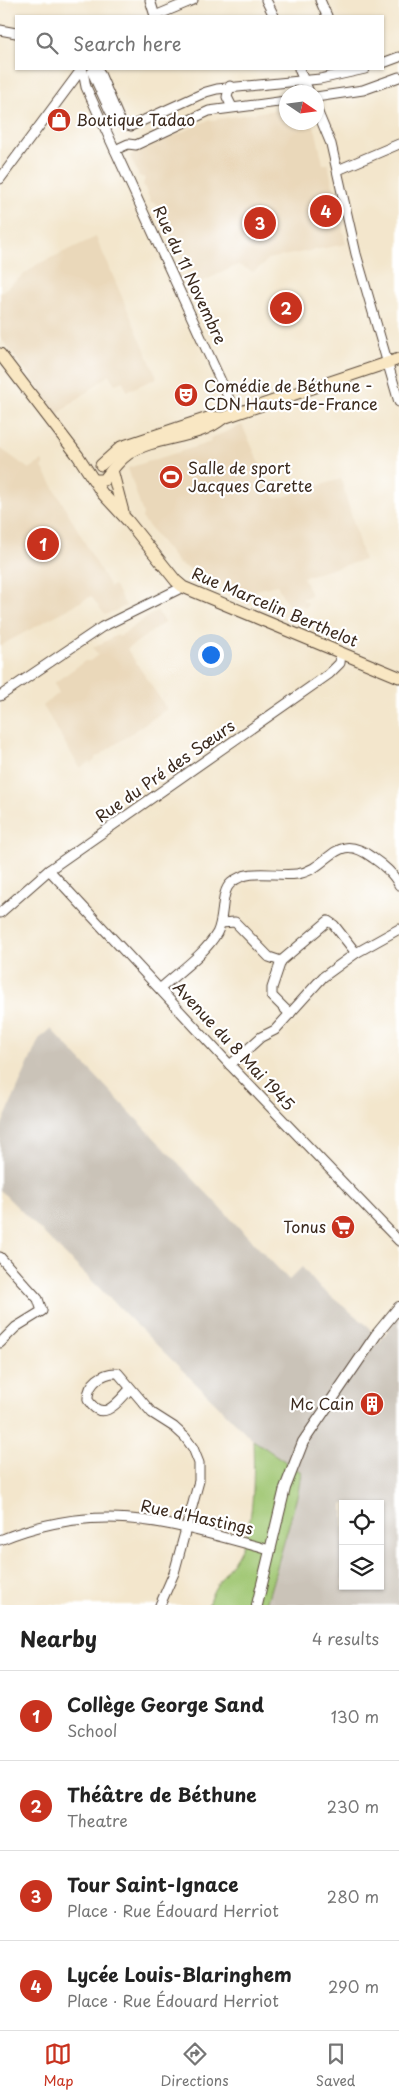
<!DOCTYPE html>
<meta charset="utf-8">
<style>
:root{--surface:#fff;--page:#f2f2f2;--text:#222;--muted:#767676;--line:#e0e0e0;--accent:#c8321e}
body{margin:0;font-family:"Playpen Sans",sans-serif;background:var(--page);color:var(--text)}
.controls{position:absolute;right:15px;bottom:15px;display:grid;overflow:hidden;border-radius:0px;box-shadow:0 1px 4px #0004}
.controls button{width:45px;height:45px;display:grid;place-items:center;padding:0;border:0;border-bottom:1px solid var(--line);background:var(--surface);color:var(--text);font:25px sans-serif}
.compass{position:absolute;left:279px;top:85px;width:45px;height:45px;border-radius:50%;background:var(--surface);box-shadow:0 1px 4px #0004;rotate:103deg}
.you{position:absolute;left:210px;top:654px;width:18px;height:18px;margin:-12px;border:4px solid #fff;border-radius:50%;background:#1a73e8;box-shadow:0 0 0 8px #1a73e833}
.badge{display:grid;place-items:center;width:32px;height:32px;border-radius:50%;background:var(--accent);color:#fff;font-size:16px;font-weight:700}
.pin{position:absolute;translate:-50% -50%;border:2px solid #fff;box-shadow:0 1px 5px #0006}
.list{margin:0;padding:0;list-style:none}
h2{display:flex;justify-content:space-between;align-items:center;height:65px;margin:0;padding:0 20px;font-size:21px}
h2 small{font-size:16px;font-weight:400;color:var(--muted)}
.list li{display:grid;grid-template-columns:32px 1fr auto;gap:15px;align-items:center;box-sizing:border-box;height:90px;padding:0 20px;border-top:1px solid var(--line)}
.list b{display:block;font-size:19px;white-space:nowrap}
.list p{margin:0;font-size:16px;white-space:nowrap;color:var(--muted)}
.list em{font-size:16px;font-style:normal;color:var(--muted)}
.icon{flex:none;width:28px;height:28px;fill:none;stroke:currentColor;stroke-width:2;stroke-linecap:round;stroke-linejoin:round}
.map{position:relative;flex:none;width:399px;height:1605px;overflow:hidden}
.search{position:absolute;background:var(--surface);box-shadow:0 1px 4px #0004;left:15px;right:15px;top:15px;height:55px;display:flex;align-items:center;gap:12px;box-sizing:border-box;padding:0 18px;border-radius:0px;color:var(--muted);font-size:19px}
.sheet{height:425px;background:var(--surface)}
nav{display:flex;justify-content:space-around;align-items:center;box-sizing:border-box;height:70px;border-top:1px solid var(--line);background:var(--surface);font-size:14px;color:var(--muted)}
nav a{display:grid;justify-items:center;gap:2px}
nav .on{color:var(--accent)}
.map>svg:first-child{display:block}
.built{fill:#ead8ba}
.industrial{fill:#cac3b8;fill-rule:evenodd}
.green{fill:#9fc671;stroke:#6d7848}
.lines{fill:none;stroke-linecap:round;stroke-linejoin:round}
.minor-casing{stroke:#574638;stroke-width:11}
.tertiary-casing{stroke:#574638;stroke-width:12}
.secondary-casing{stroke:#574638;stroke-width:13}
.minor{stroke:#fff;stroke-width:9}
.tertiary{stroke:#fff;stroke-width:10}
.secondary{stroke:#f9e7c3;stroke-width:11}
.labels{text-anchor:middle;stroke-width:4.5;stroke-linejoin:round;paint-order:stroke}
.poi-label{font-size:16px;fill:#3b2a1e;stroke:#fff;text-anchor:start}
.street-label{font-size:16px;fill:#3b2a1e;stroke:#fff}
</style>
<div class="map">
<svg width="399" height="1605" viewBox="0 0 399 1605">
<rect width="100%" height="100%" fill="#fff"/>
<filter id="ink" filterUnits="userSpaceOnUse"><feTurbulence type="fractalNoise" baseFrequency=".02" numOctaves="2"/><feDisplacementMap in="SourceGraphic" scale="10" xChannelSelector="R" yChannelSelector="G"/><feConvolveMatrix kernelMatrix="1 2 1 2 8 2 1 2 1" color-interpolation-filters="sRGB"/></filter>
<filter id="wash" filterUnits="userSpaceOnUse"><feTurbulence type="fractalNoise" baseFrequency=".0096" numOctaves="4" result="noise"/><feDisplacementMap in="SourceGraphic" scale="20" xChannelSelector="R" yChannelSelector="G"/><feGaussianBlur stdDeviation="1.12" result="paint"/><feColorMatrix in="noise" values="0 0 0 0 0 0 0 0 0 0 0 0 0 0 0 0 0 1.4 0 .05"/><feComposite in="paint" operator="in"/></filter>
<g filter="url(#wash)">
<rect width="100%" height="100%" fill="#f3e6cc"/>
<g class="built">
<polygon points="286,108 286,122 312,123 316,132 323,164 328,164 346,244 267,259 263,265 253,272 238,265 193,286 157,204 151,202 143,184 145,178 139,176 130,156 206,121"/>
<polygon points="96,237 157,378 127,391 123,381 115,384 109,375 58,414 0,337 0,293 38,264"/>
<polygon points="242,425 276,499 341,479 364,560 303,577 311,595 302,599 308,603 306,608 295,603 288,606 277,585 241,593 179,564 142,518 143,514 128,468 211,442 209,439"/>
<polygon points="0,448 29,469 42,461 44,464 42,467 110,587 114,585 126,606 105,615 91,596 0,646"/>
<polygon points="157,610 165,622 127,649 167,709 95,758 95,760 91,763 89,762 80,768 43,706 59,693 54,683 85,661 90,661 98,655 93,648 117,635 119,637"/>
</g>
<path class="industrial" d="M 51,1029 L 289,1280 L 302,1267 L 318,1286 L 368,1326 L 378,1344 L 399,1315 L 399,1605 L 266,1605 L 301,1472 L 253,1440 L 0,1190 L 0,1129 L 39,1039 ZM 343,1504 L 380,1504 L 380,1586 L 343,1586 Z"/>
<path class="green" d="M 253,1440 L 301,1472 L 298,1493 L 266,1605 L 208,1605 C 214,1582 231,1569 241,1548 C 255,1520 254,1471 253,1440 Z"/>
</g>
<g filter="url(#ink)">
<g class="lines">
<g class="minor-casing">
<g id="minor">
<polyline points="150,0 155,16"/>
<polyline points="266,0 274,16"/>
<polyline points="320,0 327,16"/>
<polyline points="155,16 193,0"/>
<polyline points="0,30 16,33"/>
<polyline points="383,63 399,57"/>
<polyline points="98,69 121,123 131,126 206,92 217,89 320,79 365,69"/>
<polyline points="299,69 309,92"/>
<polyline points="83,71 86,87 236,414"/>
<polyline points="92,72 110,111 117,116"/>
<polyline points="230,86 227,97 232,107"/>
<polyline points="316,97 363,90 399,77"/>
<polyline points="316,108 331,144 356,254 399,402"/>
<polyline points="115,150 128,144 136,145 209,111 286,101"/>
<polyline points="338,170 399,144"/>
<polyline points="0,179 81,70"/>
<polyline points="0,696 102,627 183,587"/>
<polyline points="49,870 230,1065 399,1241"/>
<polyline points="0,913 49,870 329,674 340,663 341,653"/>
<polyline points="221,923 235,922 269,957 281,961 328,921 334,925 356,953"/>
<polyline points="281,961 272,988 272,996 290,1014"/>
<path d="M 160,989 C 178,972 204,955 217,933 C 225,918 220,892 231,883 C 248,867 276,877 297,874 C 331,869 334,829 373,858 C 382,864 395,875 399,885"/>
<polyline points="230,1065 261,1037 275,1030 323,977 356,953 399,929"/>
<polyline points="0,1257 38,1299 42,1311 16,1327 0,1343"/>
<path d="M 130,1389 C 118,1402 103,1424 88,1400 C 87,1383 103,1372 118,1373 L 152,1413 L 174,1427 L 185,1437 L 193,1448 L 199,1463 L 199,1481 L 174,1573 L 160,1605"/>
<path d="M 0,1540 C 101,1499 171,1523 270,1550"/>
</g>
</g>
<g class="tertiary-casing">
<polyline id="tertiary" points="257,1605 285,1488 303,1442 376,1335 399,1307"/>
</g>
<g class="secondary-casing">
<g id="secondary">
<polyline points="0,354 78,456 102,493 128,521 176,581 183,587 399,677"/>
<polyline points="101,465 121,447 211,417 223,418"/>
<polyline points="112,470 123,512"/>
<path d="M 95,480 L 104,480 C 111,471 118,461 128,454 C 156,435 197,440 223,418 L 399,359"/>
</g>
</g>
<use href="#minor" class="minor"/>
<use href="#tertiary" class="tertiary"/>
<use href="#secondary" class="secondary"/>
</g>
</g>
<defs>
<g id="shop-disc" transform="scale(1.25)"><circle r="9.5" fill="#c8321e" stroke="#fff"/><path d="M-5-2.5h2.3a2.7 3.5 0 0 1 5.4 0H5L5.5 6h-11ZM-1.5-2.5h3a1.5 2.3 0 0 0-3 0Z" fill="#fff"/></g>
<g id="theatre-disc" transform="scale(1.25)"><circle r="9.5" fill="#c8321e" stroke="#fff"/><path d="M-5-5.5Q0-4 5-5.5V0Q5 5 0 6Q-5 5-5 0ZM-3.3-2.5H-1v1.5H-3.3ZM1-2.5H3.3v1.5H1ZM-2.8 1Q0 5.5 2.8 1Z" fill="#fff"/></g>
<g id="stadium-disc" transform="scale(1.25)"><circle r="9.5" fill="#c8321e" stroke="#fff"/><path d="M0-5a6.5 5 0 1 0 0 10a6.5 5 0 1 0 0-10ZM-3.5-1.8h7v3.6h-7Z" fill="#fff"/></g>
<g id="supermarket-disc" transform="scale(1.25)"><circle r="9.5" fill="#c8321e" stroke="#fff"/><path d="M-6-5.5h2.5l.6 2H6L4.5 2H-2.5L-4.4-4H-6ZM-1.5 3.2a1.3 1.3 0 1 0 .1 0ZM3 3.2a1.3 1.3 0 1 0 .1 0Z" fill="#fff"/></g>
<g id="building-disc" transform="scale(1.25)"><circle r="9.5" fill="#c8321e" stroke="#fff"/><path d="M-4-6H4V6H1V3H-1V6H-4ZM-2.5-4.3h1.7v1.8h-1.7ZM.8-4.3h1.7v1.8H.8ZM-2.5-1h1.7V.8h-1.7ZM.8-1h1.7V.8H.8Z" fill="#fff"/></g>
</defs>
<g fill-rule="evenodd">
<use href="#shop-disc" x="59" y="120"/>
<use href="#theatre-disc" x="186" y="395"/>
<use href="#stadium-disc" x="171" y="477"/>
<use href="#supermarket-disc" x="343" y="1227"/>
<use href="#building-disc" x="372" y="1404"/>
</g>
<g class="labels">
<g class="poi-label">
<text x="76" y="126">Boutique Tadao</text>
<text x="204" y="392">Comédie de Béthune -<tspan x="204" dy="18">CDN Hauts-de-France</tspan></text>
<text x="188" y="474">Salle de sport<tspan x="188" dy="18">Jacques Carette</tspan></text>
<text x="326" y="1233" text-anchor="end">Tonus</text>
<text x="354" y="1410" text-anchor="end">Mc Cain</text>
</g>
<g class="street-label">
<text transform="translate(190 275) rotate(65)" y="6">Rue du 11 Novembre</text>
<text transform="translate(275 607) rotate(23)" y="6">Rue Marcelin Berthelot</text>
<text transform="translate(165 771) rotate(-35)" y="6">Rue du Pré des Sœurs</text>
<text transform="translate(234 1046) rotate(47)" y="6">Avenue du 8 Mai 1945</text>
<text transform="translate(197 1517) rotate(12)" y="6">Rue d'Hastings</text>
</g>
</g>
</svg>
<div class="controls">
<button><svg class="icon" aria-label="locate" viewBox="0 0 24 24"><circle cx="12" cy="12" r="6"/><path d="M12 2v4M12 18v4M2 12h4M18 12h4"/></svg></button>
<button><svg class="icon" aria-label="layers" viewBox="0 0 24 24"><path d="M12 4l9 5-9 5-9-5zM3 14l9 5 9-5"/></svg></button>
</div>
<svg class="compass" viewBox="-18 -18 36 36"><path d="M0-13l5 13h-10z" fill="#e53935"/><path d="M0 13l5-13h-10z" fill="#767676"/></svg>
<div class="you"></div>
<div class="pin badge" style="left:43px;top:544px">1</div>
<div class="pin badge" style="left:286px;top:308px">2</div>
<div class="pin badge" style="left:260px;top:223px">3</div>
<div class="pin badge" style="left:326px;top:211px">4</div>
<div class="search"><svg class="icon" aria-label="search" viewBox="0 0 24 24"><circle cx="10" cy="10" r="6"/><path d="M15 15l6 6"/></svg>Search here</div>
</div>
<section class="sheet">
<h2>Nearby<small>4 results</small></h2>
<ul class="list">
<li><span class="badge">1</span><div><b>Collège George Sand</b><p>School</p></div><em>130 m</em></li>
<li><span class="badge">2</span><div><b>Théâtre de Béthune</b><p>Theatre</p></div><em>230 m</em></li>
<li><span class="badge">3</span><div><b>Tour Saint-Ignace</b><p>Place · Rue Édouard Herriot</p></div><em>280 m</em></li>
<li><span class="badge">4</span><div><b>Lycée Louis-Blaringhem</b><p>Place · Rue Édouard Herriot</p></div><em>290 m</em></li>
</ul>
</section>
<nav>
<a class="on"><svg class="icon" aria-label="map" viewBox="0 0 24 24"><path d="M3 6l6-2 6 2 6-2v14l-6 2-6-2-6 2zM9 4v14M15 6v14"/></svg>Map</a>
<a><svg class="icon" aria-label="directions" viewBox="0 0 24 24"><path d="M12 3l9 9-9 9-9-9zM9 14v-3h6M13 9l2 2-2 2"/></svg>Directions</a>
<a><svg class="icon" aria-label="saved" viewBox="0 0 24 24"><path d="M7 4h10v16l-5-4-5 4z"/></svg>Saved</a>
</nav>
